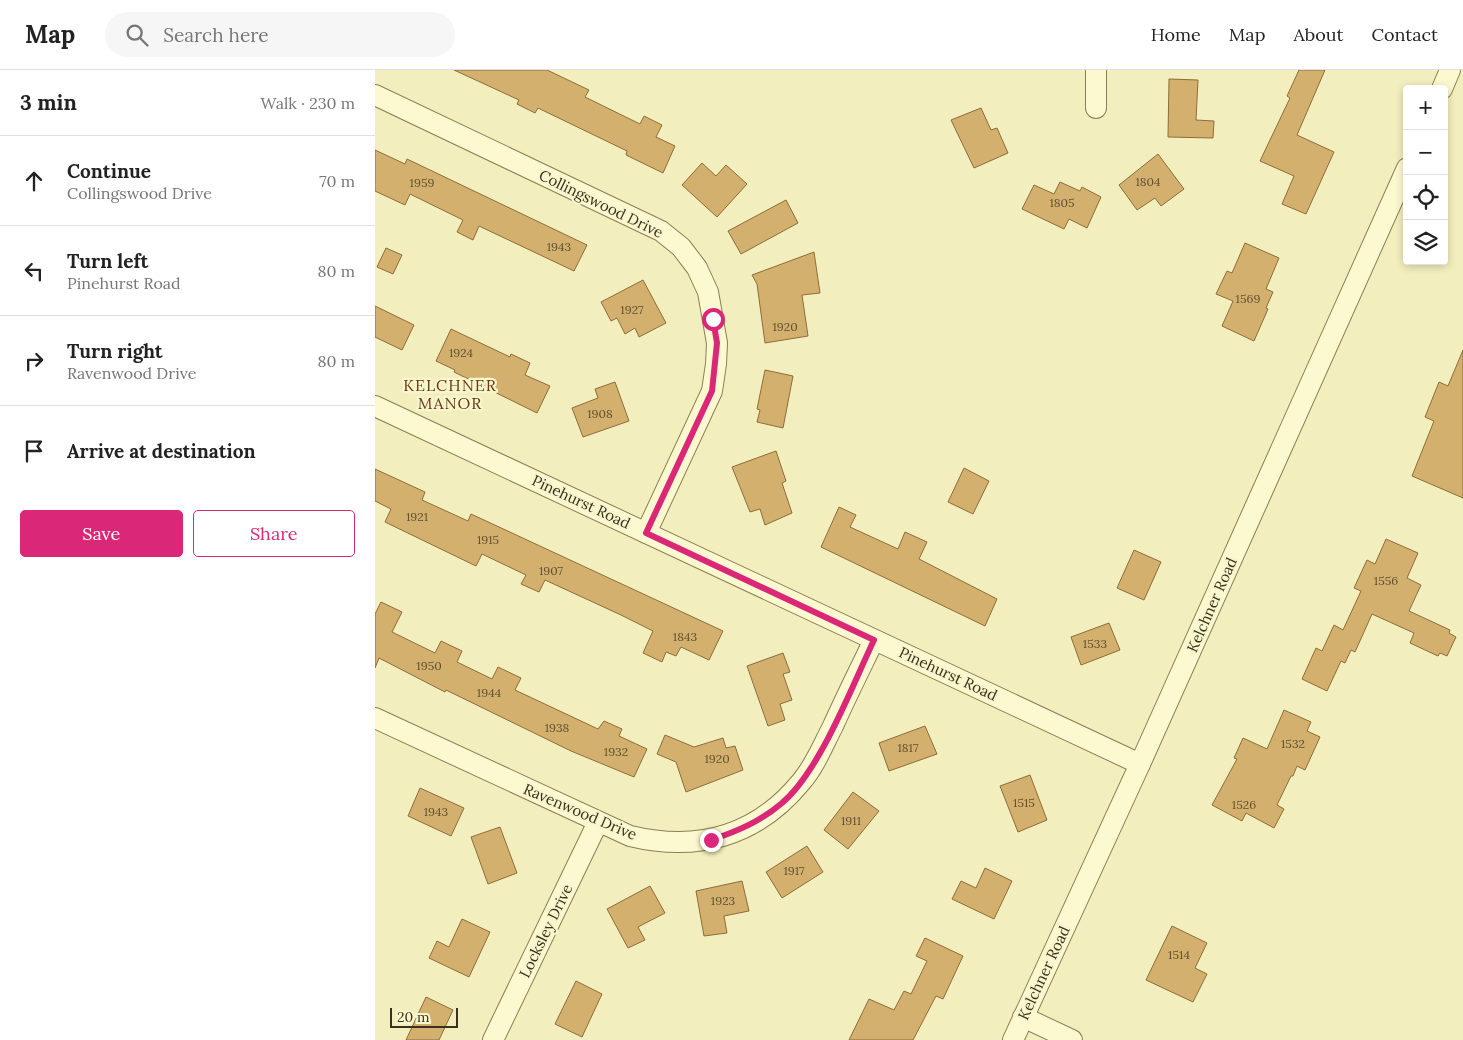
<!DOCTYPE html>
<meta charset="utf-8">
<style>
:root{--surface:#fff;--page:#f6f6f6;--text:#222;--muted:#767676;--line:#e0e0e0;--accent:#db2777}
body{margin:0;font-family:Lora,serif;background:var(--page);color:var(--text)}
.controls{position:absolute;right:15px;top:15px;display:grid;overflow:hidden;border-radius:5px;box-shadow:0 2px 8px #0003}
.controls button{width:45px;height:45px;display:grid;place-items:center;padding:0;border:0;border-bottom:1px solid var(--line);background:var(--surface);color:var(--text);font:25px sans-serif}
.scale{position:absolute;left:15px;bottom:12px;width:68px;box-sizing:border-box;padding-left:5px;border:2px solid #39311b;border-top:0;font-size:14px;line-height:18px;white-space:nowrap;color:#39311b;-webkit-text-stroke:4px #f9f6cd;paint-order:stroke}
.stop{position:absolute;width:15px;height:15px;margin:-11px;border:4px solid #db2777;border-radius:50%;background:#fff}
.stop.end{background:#db2777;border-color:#fff;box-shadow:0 1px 5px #0008}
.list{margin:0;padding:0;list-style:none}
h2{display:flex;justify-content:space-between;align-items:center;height:65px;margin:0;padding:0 20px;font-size:21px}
h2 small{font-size:16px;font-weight:400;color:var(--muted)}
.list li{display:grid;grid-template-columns:32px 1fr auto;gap:15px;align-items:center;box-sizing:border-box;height:90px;padding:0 20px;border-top:1px solid var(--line)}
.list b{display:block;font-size:19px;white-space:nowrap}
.list p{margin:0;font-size:16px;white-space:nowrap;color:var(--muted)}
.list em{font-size:16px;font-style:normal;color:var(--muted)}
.actions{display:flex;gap:10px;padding:15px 20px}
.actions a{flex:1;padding:11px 0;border:1px solid var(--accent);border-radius:5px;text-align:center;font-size:18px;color:var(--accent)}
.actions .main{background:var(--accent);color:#fff}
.icon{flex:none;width:28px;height:28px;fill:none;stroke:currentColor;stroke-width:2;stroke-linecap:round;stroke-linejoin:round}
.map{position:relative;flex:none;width:1088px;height:970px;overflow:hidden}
header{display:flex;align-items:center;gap:30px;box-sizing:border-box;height:70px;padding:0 25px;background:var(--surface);border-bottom:1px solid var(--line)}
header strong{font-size:24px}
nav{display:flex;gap:28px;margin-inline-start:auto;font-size:18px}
.search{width:350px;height:45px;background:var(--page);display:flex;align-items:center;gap:12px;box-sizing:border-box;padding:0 18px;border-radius:28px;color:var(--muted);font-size:19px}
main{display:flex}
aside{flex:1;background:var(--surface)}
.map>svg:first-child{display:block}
.building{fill:#d4b06f;stroke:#8d6d38}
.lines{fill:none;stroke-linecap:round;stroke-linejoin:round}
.minor-casing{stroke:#8b7f54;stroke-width:22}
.minor{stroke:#fcf9d1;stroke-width:20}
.route{stroke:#db2777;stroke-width:6}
.labels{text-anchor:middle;stroke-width:4.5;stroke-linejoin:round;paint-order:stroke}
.number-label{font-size:12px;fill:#605130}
.street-label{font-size:15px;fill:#39311b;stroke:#f9f6cd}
.neighbourhood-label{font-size:16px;letter-spacing:1px;fill:#6a3b16;stroke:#f9f6cd}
</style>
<header>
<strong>Map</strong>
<div class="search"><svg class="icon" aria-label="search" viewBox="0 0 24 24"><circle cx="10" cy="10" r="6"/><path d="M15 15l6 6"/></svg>Search here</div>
<nav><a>Home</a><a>Map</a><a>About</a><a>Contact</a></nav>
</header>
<main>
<aside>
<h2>3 min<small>Walk · 230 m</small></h2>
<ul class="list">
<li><svg class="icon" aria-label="ahead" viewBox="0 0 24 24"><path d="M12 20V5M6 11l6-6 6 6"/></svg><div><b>Continue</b><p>Collingswood Drive</p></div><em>70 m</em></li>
<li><svg class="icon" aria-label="left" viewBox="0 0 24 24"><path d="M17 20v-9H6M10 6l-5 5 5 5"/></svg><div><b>Turn left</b><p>Pinehurst Road</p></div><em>80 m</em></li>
<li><svg class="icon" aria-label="right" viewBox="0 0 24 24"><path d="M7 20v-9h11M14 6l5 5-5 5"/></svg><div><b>Turn right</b><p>Ravenwood Drive</p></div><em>80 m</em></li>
<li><svg class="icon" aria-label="arrive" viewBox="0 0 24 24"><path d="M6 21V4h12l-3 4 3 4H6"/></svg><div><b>Arrive at destination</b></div></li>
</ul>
<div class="actions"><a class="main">Save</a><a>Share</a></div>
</aside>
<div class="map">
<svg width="1088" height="970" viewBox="0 0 1088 970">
<rect width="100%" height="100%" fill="#f2eebd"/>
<g class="building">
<polygon points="79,0 172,0 214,20 210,27 265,54 269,46 287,55 281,67 300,76 288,103 251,85 252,81 163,38 160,43 142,34 144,30"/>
<polygon points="924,0 950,0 922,65 959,82 931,144 907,134 919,106 885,91 915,28 912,26"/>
<polygon points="794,9 823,10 821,50 839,51 838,68 793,67"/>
<polygon points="606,38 616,60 622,58 633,83 599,98 576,50"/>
<polygon points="0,80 30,94 32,89 212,175 199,201 104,156 98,170 82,162 88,150 35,124 30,135 0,121"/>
<polygon points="783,84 809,119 786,136 780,128 762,140 744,115"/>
<polygon points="327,93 341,106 351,95 372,114 342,147 307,115"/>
<polygon points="685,112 705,121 707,117 726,127 712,158 694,149 689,159 647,139 659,115 679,124"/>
<polygon points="411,130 423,153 366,184 353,161"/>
<polygon points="870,173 904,188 891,219 898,222 891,238 893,239 879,271 847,256 858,231 841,224 852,201 857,203"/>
<polygon points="11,178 27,185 18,204 2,197"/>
<polygon points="439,182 445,223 427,225 433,266 390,273 382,214 377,205"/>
<polygon points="268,210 291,253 264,267 260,258 250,264 242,248 236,251 226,232"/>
<polygon points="0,236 39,255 27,280 0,267"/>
<polygon points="76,259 135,287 136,284 155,293 150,305 175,316 162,343 79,302 80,300 61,291"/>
<polygon points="1088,280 1088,428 1037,406 1059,351 1050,347 1064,312 1073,316"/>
<polygon points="390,300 418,306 408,358 382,352 385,340 382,339"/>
<polygon points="240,312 254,351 208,367 197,338 223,328 220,319"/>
<polygon points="401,381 411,411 407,413 417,443 390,455 385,439 375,442 357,397"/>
<polygon points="589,398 614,411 598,444 573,432"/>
<polygon points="0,399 50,422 47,430 93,451 96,444 348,561 334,590 306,577 301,586 291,582 287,592 268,583 278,561 246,545 170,510 164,522 146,514 151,505 107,484 101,496 10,452 16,439 0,431"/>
<polygon points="464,437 481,445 475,457 523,479 530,462 552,472 544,489 622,529 610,556 446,477"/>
<polygon points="1011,469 1043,483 1032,508 1046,515 1034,541 1075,560 1074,563 1081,567 1072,586 1065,583 1063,586 1035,573 1039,563 997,544 980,582 976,580 970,593 966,591 952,621 927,609 941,578 947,581 959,555 968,560 986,521 979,518 992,490 1000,494"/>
<polygon points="759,480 786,492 769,530 742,518"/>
<polygon points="6,532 27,542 17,562 60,583 66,571 87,581 82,592 117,609 123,597 146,608 140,620 223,659 229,651 247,659 244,666 272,679 259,707 196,681 71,620 70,622 4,588 0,598 0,544"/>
<polygon points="734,553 745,580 706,595 696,567"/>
<polygon points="408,583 415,602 408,604 417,630 405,634 410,650 393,656 372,596"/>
<polygon points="909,640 936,652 932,661 945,667 930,700 922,696 918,706 916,706 902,735 909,739 899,758 871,743 867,751 837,735 862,689 859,688 868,668 892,679"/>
<polygon points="550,656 562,684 514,701 504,673"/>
<polygon points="290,665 319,677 348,668 351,678 360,676 368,700 311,722 301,692 282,684"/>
<polygon points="655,705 672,750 643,762 625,716"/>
<polygon points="45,718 89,738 76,766 33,746"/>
<polygon points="478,722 504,741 473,779 449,760"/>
<polygon points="125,757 142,803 113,814 96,767"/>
<polygon points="432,776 448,802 407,828 391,802"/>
<polygon points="610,798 637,811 619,849 577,829 586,811 601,818"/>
<polygon points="367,811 374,841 349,846 352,863 329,866 321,821"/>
<polygon points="275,816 290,843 263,857 270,870 253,878 232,839"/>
<polygon points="87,849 115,862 94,907 54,888 62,871 74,877"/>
<polygon points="797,856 832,873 820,898 832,904 818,932 771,910"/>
<polygon points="550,868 588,886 568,929 561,926 538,970 474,970 494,929 519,940 529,921 536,924 552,891 541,886"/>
<polygon points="201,911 227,924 207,967 180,954"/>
<polygon points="51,927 78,940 64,970 31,970"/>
</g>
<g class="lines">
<g class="minor-casing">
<g id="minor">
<polyline points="721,0 721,38"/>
<polyline points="1067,19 1075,0"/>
<polyline points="0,25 286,161 306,177 322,198 333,222 342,273 341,294 337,321 271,463"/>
<polyline points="0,336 765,694"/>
<path d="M 0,648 L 255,766 C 322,782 381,767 426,712 C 440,696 448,675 458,656 C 471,627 485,599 499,570"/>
<polyline points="648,947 697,970"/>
<polyline points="118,970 223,752"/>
<polyline points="638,970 765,694 1032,98"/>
</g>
</g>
<use href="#minor" class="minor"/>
</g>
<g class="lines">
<path class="route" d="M 336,770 C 363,761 386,751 407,733 C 445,701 477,616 499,570 L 271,463 L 337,321 L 342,273 L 338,249"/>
</g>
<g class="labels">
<g class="number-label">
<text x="773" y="116">1804</text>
<text x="47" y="117">1959</text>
<text x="687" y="137">1805</text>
<text x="184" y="181">1943</text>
<text x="873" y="233">1569</text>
<text x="257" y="244">1927</text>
<text x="410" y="261">1920</text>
<text x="86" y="287">1924</text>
<text x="225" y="348">1908</text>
<text x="42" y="451">1921</text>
<text x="113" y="474">1915</text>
<text x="176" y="505">1907</text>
<text x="1011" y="515">1556</text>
<text x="310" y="571">1843</text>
<text x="720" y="578">1533</text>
<text x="54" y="600">1950</text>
<text x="114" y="627">1944</text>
<text x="182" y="662">1938</text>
<text x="918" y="678">1532</text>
<text x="533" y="682">1817</text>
<text x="241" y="686">1932</text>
<text x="342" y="693">1920</text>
<text x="649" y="737">1515</text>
<text x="869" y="739">1526</text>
<text x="61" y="746">1943</text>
<text x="476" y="755">1911</text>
<text x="419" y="805">1917</text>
<text x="348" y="835">1923</text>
<text x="804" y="889">1514</text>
</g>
<g class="street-label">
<text transform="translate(226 134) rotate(26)" y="5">Collingswood Drive</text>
<text transform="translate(206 432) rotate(25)" y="5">Pinehurst Road</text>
<text transform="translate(837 535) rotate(-66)" y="5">Kelchner Road</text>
<text transform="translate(573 604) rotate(25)" y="5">Pinehurst Road</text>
<text transform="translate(205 742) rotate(23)" y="5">Ravenwood Drive</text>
<text transform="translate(171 861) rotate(-64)" y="5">Locksley Drive</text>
<text transform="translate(669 903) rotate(-65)" y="5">Kelchner Road</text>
</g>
<g class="neighbourhood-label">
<text x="75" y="321">KELCHNER<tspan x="75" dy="18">MANOR</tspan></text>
</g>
</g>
</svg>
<div class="controls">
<button>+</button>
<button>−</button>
<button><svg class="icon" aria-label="locate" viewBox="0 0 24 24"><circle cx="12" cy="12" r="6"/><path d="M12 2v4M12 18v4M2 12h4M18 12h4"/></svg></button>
<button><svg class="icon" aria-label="layers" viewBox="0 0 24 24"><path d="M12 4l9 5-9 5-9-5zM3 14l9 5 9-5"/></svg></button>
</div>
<div class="scale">20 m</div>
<div class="stop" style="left:338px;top:249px"></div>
<div class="stop end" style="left:336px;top:770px"></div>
</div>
</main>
